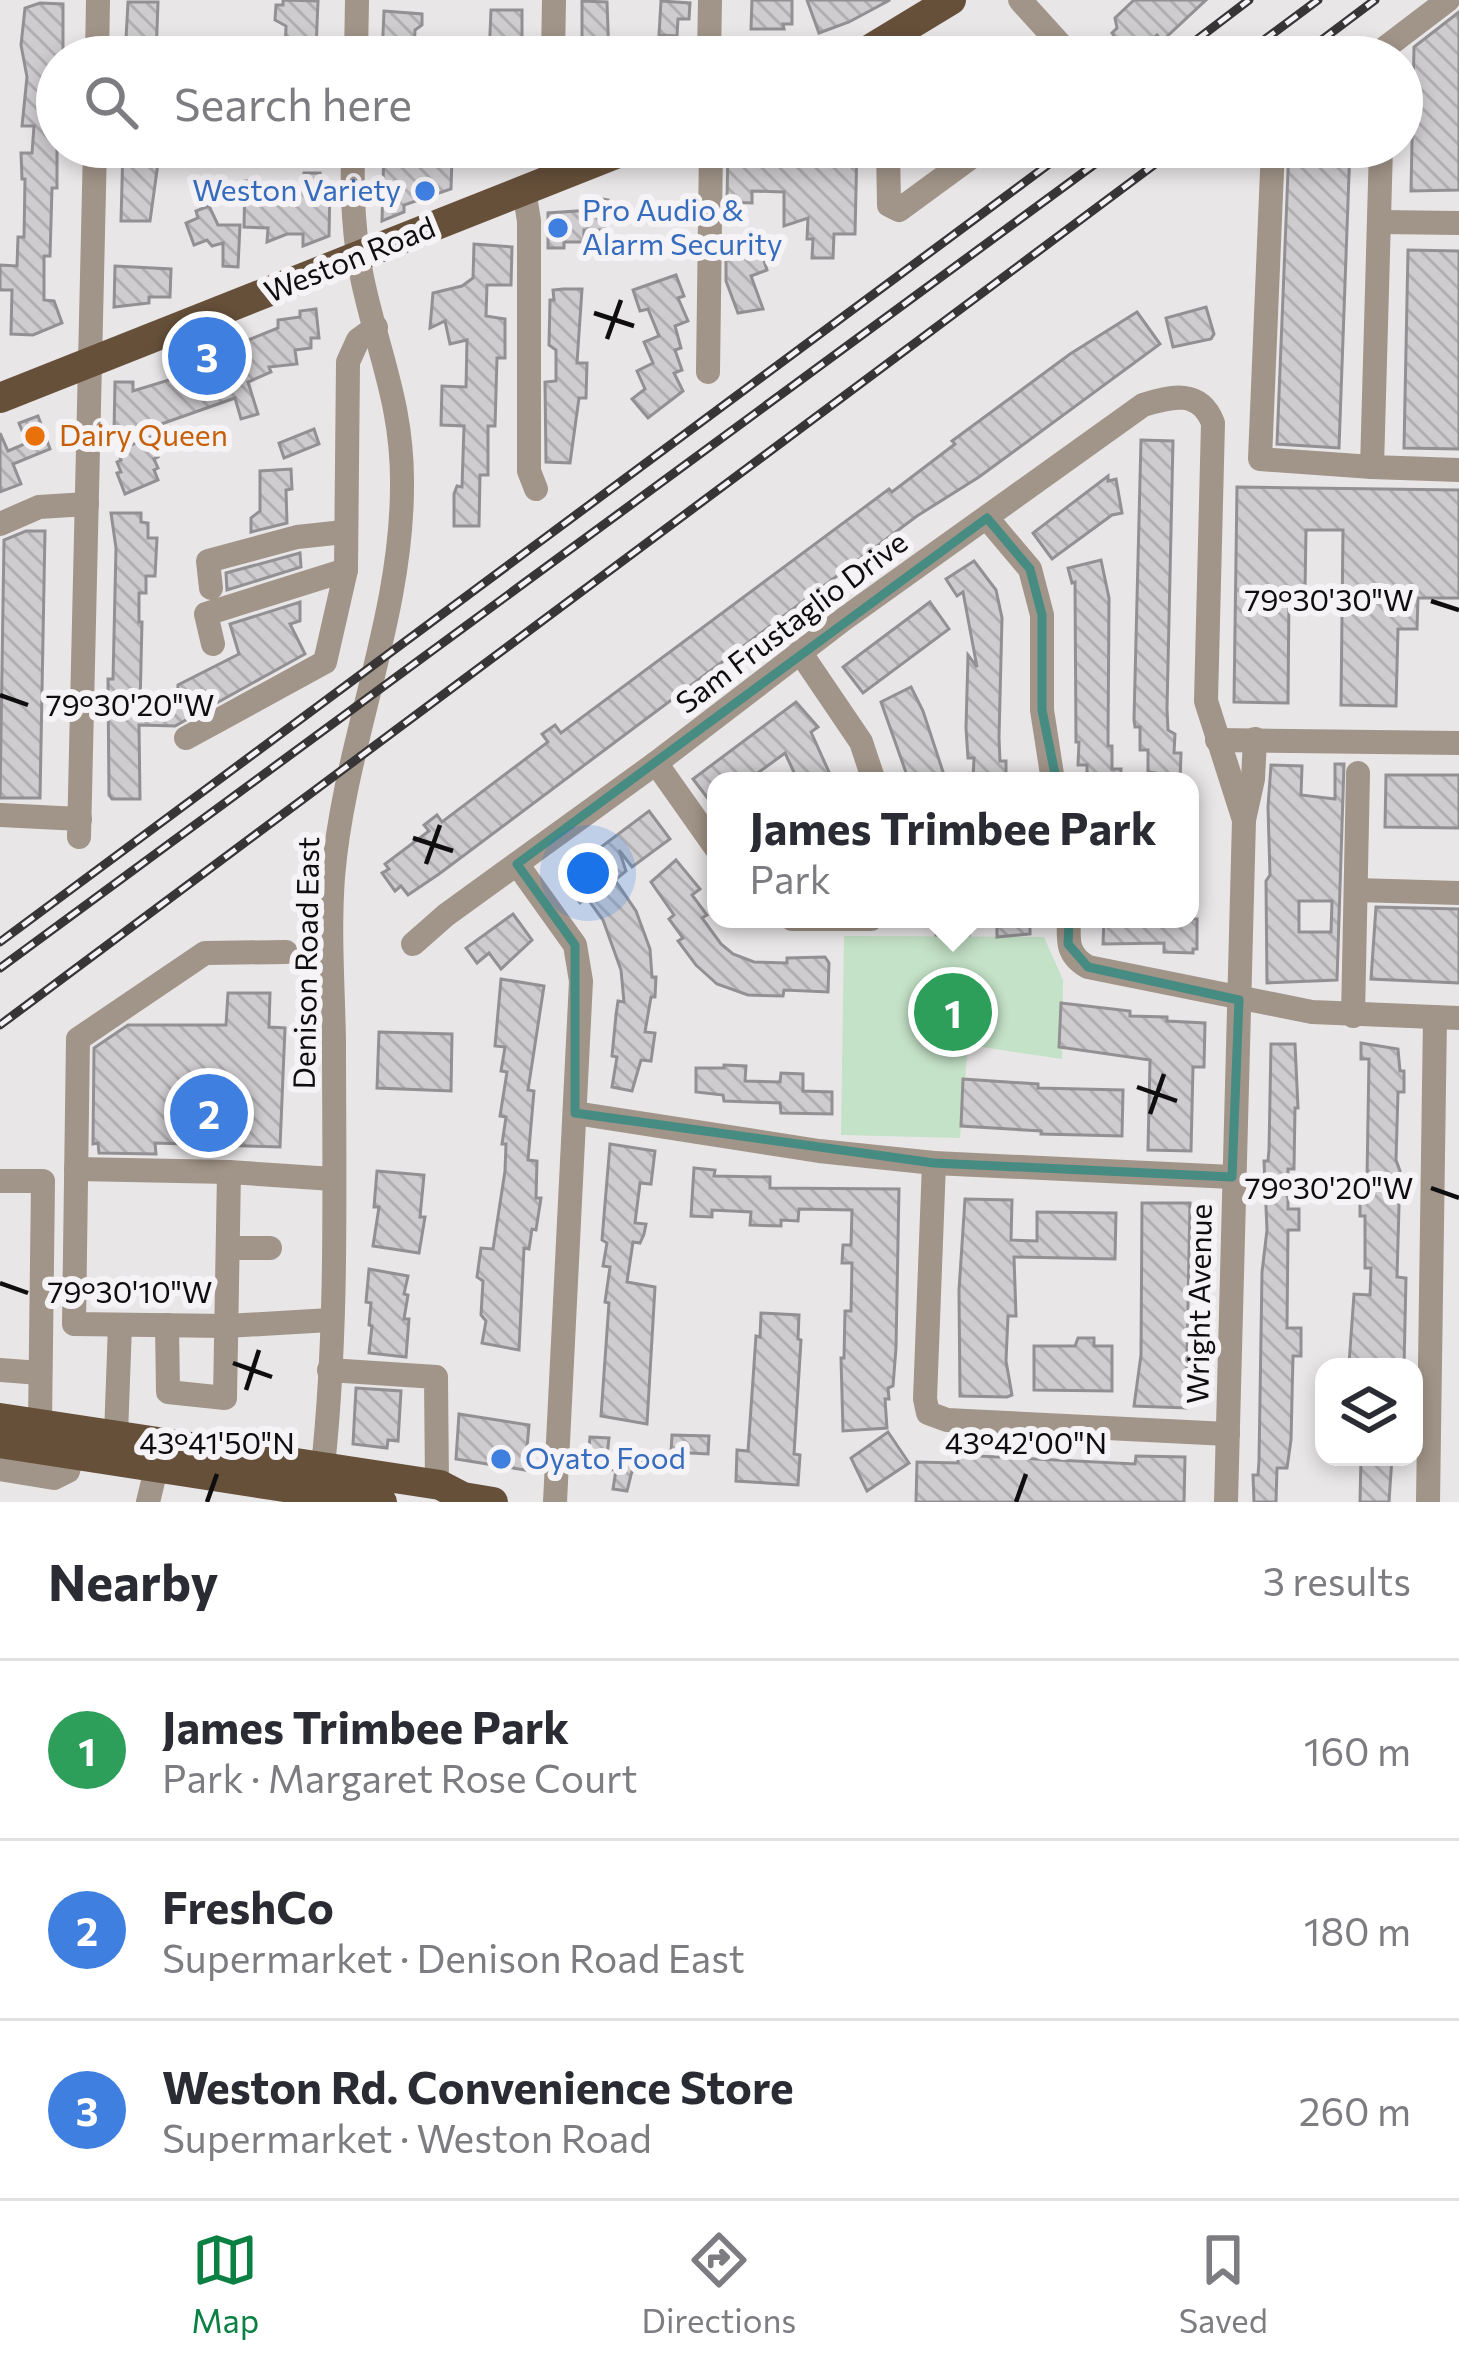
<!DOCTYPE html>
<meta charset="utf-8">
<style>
:root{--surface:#fff;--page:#f7f7f7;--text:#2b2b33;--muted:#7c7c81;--line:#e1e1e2;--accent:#0b8043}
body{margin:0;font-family:Commissioner,sans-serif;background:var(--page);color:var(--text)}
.controls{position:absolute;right:36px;bottom:36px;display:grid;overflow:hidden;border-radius:24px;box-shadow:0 6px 18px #0003}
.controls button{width:108px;height:108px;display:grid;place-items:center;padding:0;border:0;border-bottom:3px solid var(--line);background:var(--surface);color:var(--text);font:60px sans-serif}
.you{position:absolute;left:588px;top:873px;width:42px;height:42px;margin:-30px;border:9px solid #fff;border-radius:50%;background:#1a73e8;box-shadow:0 0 0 18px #1a73e833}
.badge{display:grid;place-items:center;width:78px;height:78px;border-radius:50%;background:var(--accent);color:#fff;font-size:39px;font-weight:700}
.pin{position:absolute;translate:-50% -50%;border:6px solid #fff;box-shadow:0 3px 12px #0006}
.popup{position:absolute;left:707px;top:772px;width:492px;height:156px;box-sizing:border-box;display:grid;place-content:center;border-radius:24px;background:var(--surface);filter:drop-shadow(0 3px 9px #0005);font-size:39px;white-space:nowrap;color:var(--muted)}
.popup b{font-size:45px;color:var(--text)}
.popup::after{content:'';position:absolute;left:50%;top:100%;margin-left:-24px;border:24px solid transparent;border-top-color:var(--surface)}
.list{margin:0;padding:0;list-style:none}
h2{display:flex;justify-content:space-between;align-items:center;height:156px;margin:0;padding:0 48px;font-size:51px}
h2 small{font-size:39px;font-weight:400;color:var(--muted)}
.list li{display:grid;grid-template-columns:78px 1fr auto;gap:36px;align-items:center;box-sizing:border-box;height:180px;padding:0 48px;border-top:3px solid var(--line)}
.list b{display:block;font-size:45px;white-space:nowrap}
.list p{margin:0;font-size:39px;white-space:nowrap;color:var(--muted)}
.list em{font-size:39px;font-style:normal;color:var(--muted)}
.icon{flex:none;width:66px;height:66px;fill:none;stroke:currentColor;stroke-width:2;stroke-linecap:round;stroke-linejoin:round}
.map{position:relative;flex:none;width:1459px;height:1502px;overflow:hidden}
.search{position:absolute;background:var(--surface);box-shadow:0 6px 18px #0003;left:36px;right:36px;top:36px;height:132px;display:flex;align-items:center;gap:30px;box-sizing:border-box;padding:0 42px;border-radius:66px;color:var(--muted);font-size:45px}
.sheet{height:696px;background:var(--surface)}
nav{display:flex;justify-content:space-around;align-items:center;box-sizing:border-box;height:168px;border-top:3px solid var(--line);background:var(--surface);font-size:33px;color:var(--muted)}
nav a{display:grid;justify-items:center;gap:6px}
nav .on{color:var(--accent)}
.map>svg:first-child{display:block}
.green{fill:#c4e2c7}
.building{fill:url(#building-back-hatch);stroke:#939093;stroke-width:3;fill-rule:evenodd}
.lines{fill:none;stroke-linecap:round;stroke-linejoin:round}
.minor{stroke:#a19488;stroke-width:24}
.major{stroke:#66503a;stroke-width:30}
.rail-casing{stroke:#373536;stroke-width:9}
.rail{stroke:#f6f3f6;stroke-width:4.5;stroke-dasharray:14;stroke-linecap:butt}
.marked{fill:none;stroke:#468c83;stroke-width:9;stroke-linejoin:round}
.ticks{fill:none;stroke:#0f0e0f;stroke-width:4.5}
.shop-dot{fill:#3f7fe0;stroke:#f6f3f6;stroke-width:4.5}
.food-dot{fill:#e8710a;stroke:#f6f3f6;stroke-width:4.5}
.labels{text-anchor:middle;stroke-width:12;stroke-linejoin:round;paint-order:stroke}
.shop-label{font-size:30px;fill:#366cbe;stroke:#f6f3f6;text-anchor:start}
.street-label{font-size:30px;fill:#0f0e0f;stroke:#f6f3f6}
.food-label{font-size:30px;fill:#c56008;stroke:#f6f3f6;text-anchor:start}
.ticks-label{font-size:30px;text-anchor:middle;fill:#0f0e0f;stroke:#f6f3f6;stroke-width:12;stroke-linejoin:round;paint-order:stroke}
</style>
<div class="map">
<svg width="1459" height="1502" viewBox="0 0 1459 1502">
<defs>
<pattern id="building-back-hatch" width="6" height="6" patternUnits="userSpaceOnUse" patternTransform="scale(3)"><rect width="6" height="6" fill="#ceccce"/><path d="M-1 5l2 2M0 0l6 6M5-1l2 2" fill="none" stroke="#b0aeb0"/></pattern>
</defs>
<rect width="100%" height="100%" fill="#e9e6e8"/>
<polygon class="green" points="844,936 1044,937 1063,980 1062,1059 968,1045 960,1138 841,1135"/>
<g class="building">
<polygon points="283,0 318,1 316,50 312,50 311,57 285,57 286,26 275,20 276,5 283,5"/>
<polygon points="792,0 792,24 783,24 784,29 751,29 752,0"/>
<polygon points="807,0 890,0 849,22 819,33"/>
<polygon points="1134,0 1206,0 1162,41 1157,35 1134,57 1130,52 1127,55 1112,33 1117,28 1115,18"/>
<polygon points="582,1 607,2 609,57 582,57"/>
<polygon points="661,1 690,3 689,19 678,19 677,36 659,35"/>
<polygon points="128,2 158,2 156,57 125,57"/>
<polygon points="40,3 63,4 63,57 57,57 57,188 52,188 50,256 44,256 44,300 54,301 62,323 33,335 11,334 12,290 0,290 0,265 17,266 18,237 24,237 25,179 22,179 21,153 32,153 34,126 22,126 27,77 21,45 25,8"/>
<polygon points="491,10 522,10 522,57 489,57"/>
<polygon points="384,11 422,14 422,25 415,30 414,57 382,57"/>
<polygon points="1459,12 1459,190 1411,191 1414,47"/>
<polygon points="123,147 149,147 149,162 158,163 150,221 121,221"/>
<polygon points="384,147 421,147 421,157 452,158 451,189 404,205 404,212 382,221"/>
<polygon points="728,147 857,147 855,234 834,234 833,258 812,258 813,239 807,239 808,218 784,226 784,192 752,191 752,203 727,202"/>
<polygon points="1289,147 1350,147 1339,448 1277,444"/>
<polygon points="304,173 320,173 320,183 330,183 329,236 303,246 303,234 287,234 267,242 268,228 244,227 245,181 261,181 261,185 304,185"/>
<polygon points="591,197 608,200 605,230 584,230 584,242 564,242 564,248 548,248 548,213 591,210"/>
<polygon points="209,206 218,225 240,225 238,267 223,266 223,243 212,246 207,240 194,245 186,223 198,218 196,211"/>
<polygon points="758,241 767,270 751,276 763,309 738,313 726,281 726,248"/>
<polygon points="474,244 512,247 511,285 487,285 486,316 505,319 505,358 497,358 495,426 488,426 488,475 480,475 479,526 454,526 454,494 457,486 462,487 464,426 441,425 442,386 466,387 467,340 450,344 445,321 430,328 433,293 462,286 473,278"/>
<polygon points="1408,250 1459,251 1459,449 1404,448"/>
<polygon points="115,266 171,269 170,297 149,297 149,303 114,307"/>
<polygon points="676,275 684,296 678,298 688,321 675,326 681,348 675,350 682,370 674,373 683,391 648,418 632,399 645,389 637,371 653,363 644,342 659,336 648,309 640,311 633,290"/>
<polygon points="563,289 582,289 577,363 587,363 586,398 579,398 570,463 546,462 545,382 556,381 556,350 549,345 550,300 554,300 553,290"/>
<polygon points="1206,307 1214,334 1211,339 1173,347 1166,318"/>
<polygon points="316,309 319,338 311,338 311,348 295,350 297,364 269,367 271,372 248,382 258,414 241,419 235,398 150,428 151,431 114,431 115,382 133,382 133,391 202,370 197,352 240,338 241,343 278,328 278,320 300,317 300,311"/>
<polygon points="1137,312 1160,344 979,477 917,516 439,874 408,895 401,886 395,891 382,873 389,869 385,864 429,831 424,825 437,815 442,822 548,742 542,734 555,725 561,733 889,489 892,492 955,444 952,441 1070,354"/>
<polygon points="38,416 50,449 13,464 21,484 0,492 0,433 8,451 27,443 19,423"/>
<polygon points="314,429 319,444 284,458 279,443"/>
<polygon points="150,437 158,457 154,459 158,468 154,470 158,480 125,494 117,473 121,472 117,462 121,460 117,451"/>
<polygon points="1141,440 1173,441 1167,709 1168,730 1175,734 1174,753 1181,753 1180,781 1155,781 1156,773 1148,772 1148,750 1140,750 1140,727 1135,727 1134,720"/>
<polygon points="291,469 292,489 286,490 287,523 251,532 251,518 260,511 260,471"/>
<polygon points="1108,476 1108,481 1116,479 1122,513 1112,515 1052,559 1033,533"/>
<polygon points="1237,487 1459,490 1459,598 1418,598 1417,629 1398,629 1396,706 1341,705 1343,530 1306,530 1305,591 1289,591 1288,703 1234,702"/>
<polygon points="111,513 141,513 141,522 148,523 148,538 157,538 155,576 146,576 146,593 139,593 139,622 142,622 140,706 177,707 178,685 239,654 230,624 300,602 300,621 290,624 305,654 175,726 139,725 140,799 112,799 109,795 108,679 113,679 116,548"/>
<polygon points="26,531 45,531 40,798 0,798 4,540"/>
<polygon points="300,553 301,567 227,590 226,573"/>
<polygon points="1101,560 1109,598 1108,746 1112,746 1112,769 1121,769 1120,781 1087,781 1087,765 1078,765 1079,742 1076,742 1075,582 1072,583 1068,568"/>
<polygon points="974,561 996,590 1002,618 999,738 1000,761 1006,761 1006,777 1000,780 973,780 974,758 968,758 966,728 968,655 977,667 963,592 957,596 946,579"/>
<polygon points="930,602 949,629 863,693 843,667"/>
<polygon points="911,687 923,711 946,781 909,781 881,702"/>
<polygon points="796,702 818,727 811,732 833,781 798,781 785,753 747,781 716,781 716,809 693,779"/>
<path d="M 1335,764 L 1344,764 L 1337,980 L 1267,983 L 1266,881 L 1270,875 L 1268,807 L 1271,765 L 1302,766 L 1301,795 L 1335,799 ZM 1299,901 L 1332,901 L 1331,932 L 1299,932 Z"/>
<polygon points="1386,775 1459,775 1459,828 1385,827"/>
<polygon points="649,811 670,839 632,867 619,850 626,871 615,880 636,911 650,949 652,977 656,977 655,997 651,997 645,1032 655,1033 651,1061 641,1060 632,1091 612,1087 617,1057 612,1056 616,1015 618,1001 624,1002 621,970 603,920 587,898 580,903 561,877"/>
<polygon points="676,860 700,889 692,895 707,915 702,918 721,944 733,954 754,962 787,963 787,958 825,957 829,963 828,992 784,990 783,996 748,995 717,984 696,965 678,941 683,938 669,919 674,915 651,882"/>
<polygon points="1376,907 1459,909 1459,983 1371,979"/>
<polygon points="513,914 532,940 501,969 489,953 477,963 466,948"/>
<polygon points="937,919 969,919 969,935 936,935"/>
<polygon points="997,919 1030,919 1030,934 997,937"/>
<polygon points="1104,919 1136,919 1136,925 1164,925 1164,919 1197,919 1197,949 1193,949 1193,953 1164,952 1164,943 1103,944"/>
<polygon points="501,979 544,986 528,1090 534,1091 528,1160 537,1161 536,1198 541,1198 536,1230 532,1229 529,1249 524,1248 519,1350 482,1343 486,1321 481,1315 483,1281 477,1277 481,1248 493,1249 505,1171 506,1144 502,1144 506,1117 500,1116 507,1072 501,1071 505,1047 495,1046"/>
<polygon points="228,993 270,993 269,1027 285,1028 280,1147 155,1143 156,1154 99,1153 98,1143 93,1144 94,1048 128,1025 226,1025"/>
<polygon points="1061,1003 1130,1011 1130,1016 1167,1017 1167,1021 1205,1023 1204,1067 1193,1067 1191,1151 1148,1150 1150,1060 1059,1047"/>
<polygon points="379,1032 452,1034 451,1091 377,1088"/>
<polygon points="1361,1043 1398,1049 1400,1071 1404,1071 1404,1092 1398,1092 1396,1160 1400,1171 1397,1277 1406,1278 1404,1367 1349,1364 1354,1294 1370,1295 1371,1268 1365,1268 1365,1216 1360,1216 1360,1178 1367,1178 1369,1059 1361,1059"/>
<polygon points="1271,1044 1295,1044 1298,1108 1295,1108 1294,1169 1288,1169 1288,1209 1299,1209 1299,1230 1288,1230 1287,1328 1301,1328 1301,1356 1293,1356 1291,1440 1287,1468 1277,1468 1276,1502 1254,1502 1253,1475 1258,1475 1259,1461 1262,1272 1267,1230 1264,1161 1268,1161 1269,1150"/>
<polygon points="724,1065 746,1066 745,1081 780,1082 781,1073 803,1074 803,1091 832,1092 832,1114 781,1113 780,1103 724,1101 723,1095 696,1092 696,1068 724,1068"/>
<polygon points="963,1079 1038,1084 1038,1088 1123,1090 1122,1136 1041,1134 1041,1131 961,1126"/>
<polygon points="610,1144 655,1151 651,1184 640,1183 635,1223 646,1224 644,1234 640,1243 633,1242 627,1282 655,1287 647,1424 601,1416 609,1303 605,1302 610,1267 603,1266 607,1243 602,1240"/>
<polygon points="694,1168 715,1170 714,1176 770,1177 770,1188 899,1189 896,1348 893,1386 888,1388 889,1399 885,1399 887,1428 843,1431 841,1358 844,1358 845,1311 851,1311 852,1263 842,1263 843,1245 851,1245 852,1210 799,1209 798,1221 781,1220 781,1226 750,1225 751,1212 712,1210 712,1217 691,1216"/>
<polygon points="377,1171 424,1175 420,1217 425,1217 419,1253 373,1246 379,1207 374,1207"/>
<polygon points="965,1199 1012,1200 1011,1240 1037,1241 1037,1212 1116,1213 1115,1259 1014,1257 1016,1316 1008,1316 1006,1361 1012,1395 1007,1397 960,1396 959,1290"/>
<polygon points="1142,1203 1190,1203 1186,1408 1134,1406 1141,1355"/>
<polygon points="369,1269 408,1276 404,1294 408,1295 404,1319 409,1319 406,1357 369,1353 372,1326 369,1325 371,1303 366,1302"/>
<polygon points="761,1313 799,1315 798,1339 801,1340 794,1454 800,1455 798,1485 736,1481 737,1450 748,1451 756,1336 760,1337"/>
<polygon points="1078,1338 1094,1338 1094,1346 1112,1346 1112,1391 1034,1390 1034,1346 1075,1346"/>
<polygon points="356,1388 401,1391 398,1441 388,1440 387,1448 353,1444"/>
<polygon points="459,1414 529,1425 525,1470 456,1459"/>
<polygon points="888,1432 909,1463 867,1491 851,1458"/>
<polygon points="672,1435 709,1436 708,1454 671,1452"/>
<polygon points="590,1437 609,1438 607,1456 647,1462 646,1472 632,1471 627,1491 613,1489 616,1470 587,1468"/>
<polygon points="958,1455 1135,1464 1136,1456 1185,1457 1184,1502 916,1502 917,1462 958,1463"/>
<polygon points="1361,1457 1392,1457 1389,1502 1360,1502"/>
</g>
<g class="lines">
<g class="minor">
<polyline points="1020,0 1069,54 1066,57"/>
<polyline points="97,57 98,0"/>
<polyline points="356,57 357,0"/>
<polyline points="553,57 554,0"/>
<polyline points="709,57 710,0"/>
<polyline points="1373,57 1448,0"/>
<polyline points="888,147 889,205 899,210 985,147"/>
<polyline points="1273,147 1260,459 1372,467"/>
<polyline points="1381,147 1372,467 1459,470"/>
<polyline points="550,179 551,147"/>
<polyline points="524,190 529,221 529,471 536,489"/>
<polyline points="1381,222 1459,223"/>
<polyline points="708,372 711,147"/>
<polyline points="987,518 1030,569 1042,615 1042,710 1053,781"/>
<polyline points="0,524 39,507 87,504"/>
<polyline points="211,588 208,561 297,537 344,532"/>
<polyline points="213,644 206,614 346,570"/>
<polyline points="800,652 861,742 874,781"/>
<polyline points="186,738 325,662 346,570 348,362 358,340 376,327"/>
<polyline points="1217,740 1459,743"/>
<polyline points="656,763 716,848"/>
<polyline points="0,815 80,819"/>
<polyline points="79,837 95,147"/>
<polyline points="517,864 575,945 581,981 555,1502"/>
<polyline points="1356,890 1459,893"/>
<polyline points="792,919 871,919"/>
<path d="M 1069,919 C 1068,942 1067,955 1088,967 L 1312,1012 L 1459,1018"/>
<path d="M 413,944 L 446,915 L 656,763 L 844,619 L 1143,405 C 1172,396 1200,389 1213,423 L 1206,701 L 1244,820"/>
<polyline points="286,952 205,953 78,1039 74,1324 227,1326 330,1320"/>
<polyline points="1353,1016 1358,773"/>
<polyline points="575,1113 819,1151 934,1163 1232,1177"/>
<polyline points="934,1163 925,1399 928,1413 947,1420 1228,1434"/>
<polyline points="76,1169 229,1172 333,1179"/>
<polyline points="0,1181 43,1181 40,1424"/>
<polyline points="228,1248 270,1248"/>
<polyline points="167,1325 168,1392 225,1398 229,1172"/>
<polyline points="0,1370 40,1373"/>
<polyline points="329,1370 436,1377 437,1485"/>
<polyline points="116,1435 120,1325"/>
<path d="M 323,1466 C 338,1326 334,1182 334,1041 C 333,987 329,931 333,877 C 344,744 402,620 402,486 C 403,406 379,356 363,282 C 353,236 352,193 353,147"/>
<polyline points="0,1469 54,1478 68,1471 73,1454"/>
<polyline points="148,1502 157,1465"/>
<polyline points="1226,1502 1244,820 1253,779 1255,739"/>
<polyline points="1428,1502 1435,1017"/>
</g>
<g class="major">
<polyline points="857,57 951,0"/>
<polyline points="0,398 633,147"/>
<polyline points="0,1418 440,1485 463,1497 493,1502"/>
<polyline points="0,1443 382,1502"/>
</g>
<g class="rail-casing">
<g id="rail">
<polyline points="1174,57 1249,0"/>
<polyline points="1241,57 1318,0"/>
<polyline points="1299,57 1375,0"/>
<polyline points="0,942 1072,147"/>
<polyline points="0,968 1118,147"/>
<polyline points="0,1025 1178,147"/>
</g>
</g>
<use href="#rail" class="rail"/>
</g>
<path class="marked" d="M 987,518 L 1030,569 L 1042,615 L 1042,710 L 1072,858 L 1068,944 L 1088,967 L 1239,1000 L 1232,1177 L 934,1163 L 575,1113 L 575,945 L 517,864 Z"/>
<path class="ticks" d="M 594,313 L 634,326M 607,339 L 621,300M 1431,601 L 1459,610M 0,695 L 28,705M 413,838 L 453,851M 426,864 L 440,825M 1137,1087 L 1177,1101M 1150,1114 L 1164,1074M 1431,1188 L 1459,1198M 0,1283 L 28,1293M 233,1363 L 272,1377M 246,1390 L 259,1350M 207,1502 L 217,1474M 1016,1502 L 1026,1474"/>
<g class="shop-dot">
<circle cx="425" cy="191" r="12"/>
<circle cx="558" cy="228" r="12"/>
<circle cx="501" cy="1459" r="12"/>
</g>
<circle class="food-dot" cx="35" cy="436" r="12"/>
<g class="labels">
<g class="shop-label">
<text x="401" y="201" text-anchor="end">Weston Variety</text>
<text x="582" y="221">Pro Audio &amp;<tspan x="582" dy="34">Alarm Security</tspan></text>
<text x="525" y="1469">Oyato Food</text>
</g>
<g class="street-label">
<text transform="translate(350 260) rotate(-22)" y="10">Weston Road</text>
<text transform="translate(792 623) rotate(-37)" y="10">Sam Frustaglio Drive</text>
<text transform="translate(307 963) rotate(-89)" y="10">Denison Road East</text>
<text transform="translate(1200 1304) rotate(-89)" y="10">Wright Avenue</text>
</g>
<g class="food-label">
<text x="59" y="446">Dairy Queen</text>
</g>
</g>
<g class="ticks-label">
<text x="1329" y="611">79°30'30"W</text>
<text x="130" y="716">79°30'20"W</text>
<text x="1329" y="1199">79°30'20"W</text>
<text x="130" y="1303">79°30'10"W</text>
<text x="217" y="1454">43°41'50"N</text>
<text x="1026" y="1454">43°42'00"N</text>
</g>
</svg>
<div class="controls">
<button><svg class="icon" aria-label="layers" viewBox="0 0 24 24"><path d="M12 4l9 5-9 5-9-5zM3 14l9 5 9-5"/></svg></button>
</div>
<div class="you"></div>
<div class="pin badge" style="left:953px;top:1012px;background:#2e9e5b">1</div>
<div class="popup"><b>James Trimbee Park</b>Park</div>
<div class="pin badge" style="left:209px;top:1113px;background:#3f7fe0">2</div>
<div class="pin badge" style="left:207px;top:356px;background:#3f7fe0">3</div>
<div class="search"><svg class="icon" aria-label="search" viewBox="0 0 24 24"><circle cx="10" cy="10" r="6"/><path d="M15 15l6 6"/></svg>Search here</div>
</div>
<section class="sheet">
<h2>Nearby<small>3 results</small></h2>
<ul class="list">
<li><span class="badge" style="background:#2e9e5b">1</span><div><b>James Trimbee Park</b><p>Park · Margaret Rose Court</p></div><em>160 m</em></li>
<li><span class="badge" style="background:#3f7fe0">2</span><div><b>FreshCo</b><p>Supermarket · Denison Road East</p></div><em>180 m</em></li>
<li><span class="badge" style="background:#3f7fe0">3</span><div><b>Weston Rd. Convenience Store</b><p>Supermarket · Weston Road</p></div><em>260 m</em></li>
</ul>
</section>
<nav>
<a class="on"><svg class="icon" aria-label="map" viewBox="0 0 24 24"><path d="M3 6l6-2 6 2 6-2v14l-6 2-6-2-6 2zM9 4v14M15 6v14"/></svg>Map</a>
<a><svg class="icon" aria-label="directions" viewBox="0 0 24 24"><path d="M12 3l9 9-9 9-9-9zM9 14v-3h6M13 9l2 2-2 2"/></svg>Directions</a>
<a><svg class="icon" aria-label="saved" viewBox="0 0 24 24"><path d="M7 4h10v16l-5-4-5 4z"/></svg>Saved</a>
</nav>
